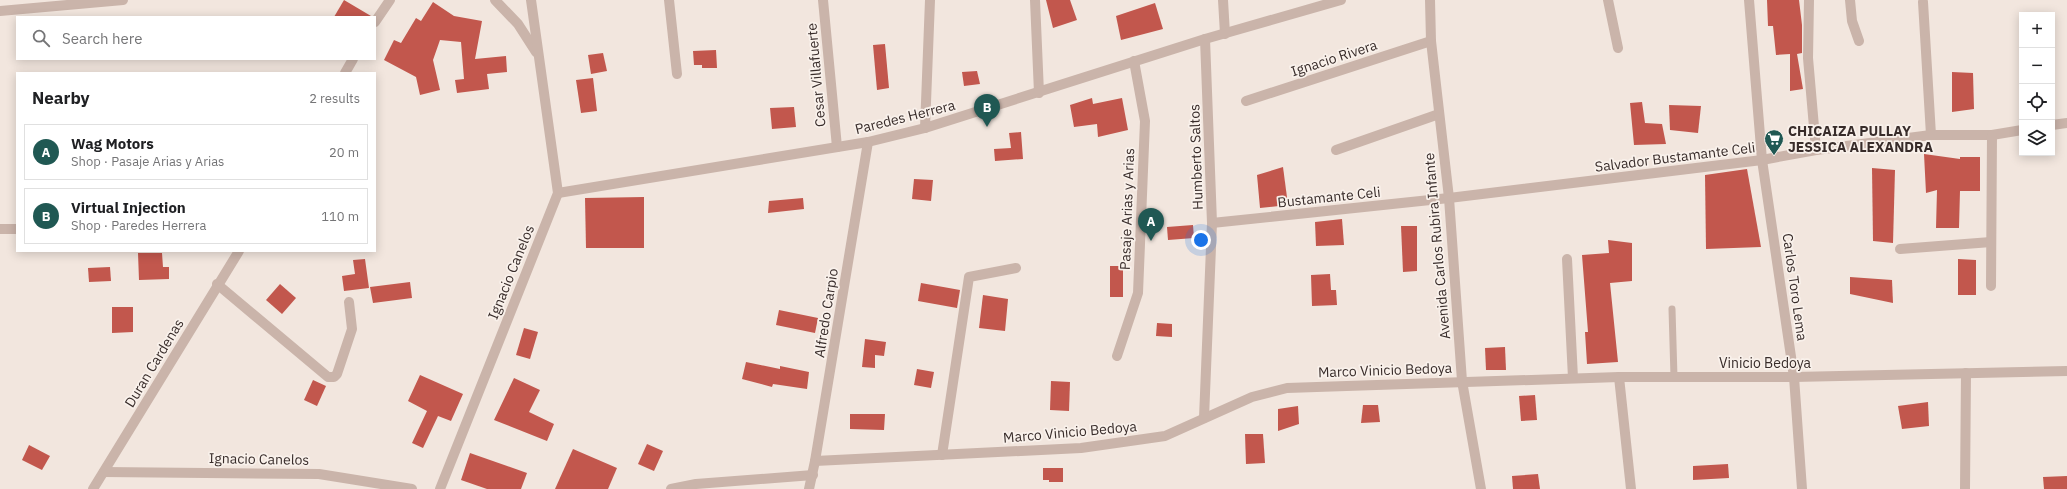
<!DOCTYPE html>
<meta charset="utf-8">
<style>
:root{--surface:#fff;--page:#f2f2f2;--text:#202124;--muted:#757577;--line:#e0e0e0;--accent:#205853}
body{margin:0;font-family:"IBM Plex Sans",sans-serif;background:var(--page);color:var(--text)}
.controls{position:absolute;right:12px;top:12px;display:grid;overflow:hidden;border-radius:0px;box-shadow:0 2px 10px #0003}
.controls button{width:36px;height:36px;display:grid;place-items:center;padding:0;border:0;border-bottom:1px solid var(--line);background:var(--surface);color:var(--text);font:20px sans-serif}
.you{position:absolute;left:1201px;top:240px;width:14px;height:14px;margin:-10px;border:3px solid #fff;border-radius:50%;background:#1a73e8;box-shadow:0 0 0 6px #1a73e833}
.badge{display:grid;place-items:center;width:26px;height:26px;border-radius:50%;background:var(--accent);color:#fff;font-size:13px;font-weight:700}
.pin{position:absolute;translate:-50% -33px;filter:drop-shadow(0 1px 2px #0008)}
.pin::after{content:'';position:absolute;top:21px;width:14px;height:12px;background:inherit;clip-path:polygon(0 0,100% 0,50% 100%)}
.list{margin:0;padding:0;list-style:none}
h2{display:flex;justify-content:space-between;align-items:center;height:52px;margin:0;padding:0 16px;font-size:17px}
h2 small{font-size:13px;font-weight:400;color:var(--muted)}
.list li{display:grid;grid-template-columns:26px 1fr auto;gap:12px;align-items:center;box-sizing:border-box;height:56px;margin:0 8px 8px;padding:0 8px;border:1px solid var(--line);border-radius:0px}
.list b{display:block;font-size:15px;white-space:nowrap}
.list p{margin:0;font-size:13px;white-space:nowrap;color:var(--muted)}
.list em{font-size:13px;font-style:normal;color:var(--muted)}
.icon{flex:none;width:22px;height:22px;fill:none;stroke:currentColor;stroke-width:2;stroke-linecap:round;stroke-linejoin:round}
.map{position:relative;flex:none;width:2067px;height:489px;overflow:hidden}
.search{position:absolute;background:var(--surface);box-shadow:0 2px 10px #0003;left:16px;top:16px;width:360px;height:44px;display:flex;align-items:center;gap:10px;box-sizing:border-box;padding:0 14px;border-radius:0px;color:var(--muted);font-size:15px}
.panel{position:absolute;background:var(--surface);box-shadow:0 2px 10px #0003;left:16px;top:72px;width:360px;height:180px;border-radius:0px}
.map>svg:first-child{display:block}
.building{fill:#c2574d}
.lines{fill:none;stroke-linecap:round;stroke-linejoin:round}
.service{stroke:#cab4aa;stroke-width:7}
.minor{stroke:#cab4aa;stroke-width:10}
.tertiary{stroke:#cab4aa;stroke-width:10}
.labels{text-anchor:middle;stroke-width:3.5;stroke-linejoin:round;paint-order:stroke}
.street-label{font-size:14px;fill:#382c2a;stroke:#f9f1eb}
.poi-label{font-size:14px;font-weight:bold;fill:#382c2a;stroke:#f9f1eb;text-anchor:start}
</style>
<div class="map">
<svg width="2067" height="489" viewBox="0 0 2067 489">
<rect width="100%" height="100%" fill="#f2e6de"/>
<g class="building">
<polygon points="344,0 371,16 334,17"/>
<polygon points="1046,0 1070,0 1077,20 1053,28"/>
<polygon points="1767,0 1799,0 1802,25 1802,53 1797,54 1803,89 1790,91 1790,54 1776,55 1773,26 1768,26"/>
<polygon points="433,2 454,16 482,21 475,59 506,56 507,72 487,74 489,89 457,93 455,80 464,79 461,42 440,40 433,60 440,90 420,95 416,77 384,60 394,40 401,43 416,18 421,21"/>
<polygon points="1155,3 1163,29 1121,40 1116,16"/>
<polygon points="885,44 889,88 877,90 873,45"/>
<polygon points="716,50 717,68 702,68 702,65 694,65 693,51"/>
<polygon points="603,53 607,71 591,74 588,55"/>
<polygon points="977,71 980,84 964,86 962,72"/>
<polygon points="1952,72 1973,73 1974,109 1952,112"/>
<polygon points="593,78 597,111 581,113 576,80"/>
<polygon points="1092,98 1093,104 1122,98 1128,130 1098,137 1097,124 1074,127 1070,105"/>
<polygon points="1642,102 1645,123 1662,124 1666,144 1634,145 1630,103"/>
<polygon points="1669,105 1701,106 1698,133 1670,130"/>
<polygon points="794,107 796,127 772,129 770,108"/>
<polygon points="1021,132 1023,159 995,161 994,149 1011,148 1009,133"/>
<polygon points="1924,154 1960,159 1960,157 1980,157 1980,191 1960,191 1959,228 1936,228 1937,190 1926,193"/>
<polygon points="1283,167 1288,205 1260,208 1257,175"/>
<polygon points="1872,168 1895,170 1893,243 1873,241"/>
<polygon points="1747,169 1761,247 1706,249 1705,175"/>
<polygon points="914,179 933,180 931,201 912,199"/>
<polygon points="644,197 644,248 586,248 585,198"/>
<polygon points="803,198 804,209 768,213 769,201"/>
<polygon points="1342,219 1344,245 1316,246 1315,222"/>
<polygon points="1193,225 1194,238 1168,240 1167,227"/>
<polygon points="1401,226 1417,226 1417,271 1403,272"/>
<polygon points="1608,240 1632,243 1632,281 1610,283 1618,362 1587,364 1585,332 1588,332 1582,255 1609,253"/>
<polygon points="138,253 162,253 163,267 169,267 169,279 139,280"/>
<polygon points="365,259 369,288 344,291 342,276 355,274 353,260"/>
<polygon points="1958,259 1976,260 1976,295 1958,295"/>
<rect x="1110" y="266" width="13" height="31"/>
<polygon points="110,267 111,281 89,282 88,268"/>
<polygon points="1330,274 1331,290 1336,290 1337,305 1312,306 1311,275"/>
<polygon points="1850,277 1892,280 1893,303 1850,294"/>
<polygon points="410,282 412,298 373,303 370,287"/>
<polygon points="921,283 960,290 957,308 918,301"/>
<polygon points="280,284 296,298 282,314 266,300"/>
<polygon points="983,295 1008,299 1005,331 979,328"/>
<polygon points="112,307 133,307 133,332 112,333"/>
<polygon points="779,310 818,318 815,333 776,325"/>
<polygon points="1157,323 1172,324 1172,337 1156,336"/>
<polygon points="524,328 538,332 530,359 516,355"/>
<polygon points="865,339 886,342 884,356 875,355 875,368 862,367"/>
<polygon points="1505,347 1506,370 1486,370 1485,348"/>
<polygon points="746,362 780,369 780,366 809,372 807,389 773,384 772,387 742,379"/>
<polygon points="917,369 934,372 931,388 914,385"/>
<polygon points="420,375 463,394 451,421 438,416 423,448 412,443 427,411 408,401"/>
<polygon points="514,378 540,390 529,412 554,424 547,441 494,420"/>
<polygon points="313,380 326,386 317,406 304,400"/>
<polygon points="1051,381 1070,382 1069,411 1050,410"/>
<polygon points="1535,395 1537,420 1521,421 1519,396"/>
<polygon points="1928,402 1929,426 1902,429 1898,406"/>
<polygon points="1363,405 1378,405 1380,422 1361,423"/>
<polygon points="1298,406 1299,424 1278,431 1278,409"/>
<polygon points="850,414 885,414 884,430 850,429"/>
<polygon points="1245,434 1263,434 1265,463 1246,464"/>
<polygon points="647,444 663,451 654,471 638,464"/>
<polygon points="29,445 50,456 42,470 22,460"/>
<polygon points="573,449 617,468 608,489 555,489"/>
<polygon points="470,453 527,473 521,489 487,489 461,480"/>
<polygon points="1728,464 1729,478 1693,480 1693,466"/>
<polygon points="1043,468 1063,468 1063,482 1049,482 1049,480 1043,480"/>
<polygon points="1538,474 1540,489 1513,489 1512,476"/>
<polygon points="2067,476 2067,489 2044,489 2043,477"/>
</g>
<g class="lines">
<polyline class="service" points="1672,309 1674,377"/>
<g class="minor">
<polyline points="495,0 518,24 536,52"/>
<polyline points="669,0 677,74"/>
<polyline points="823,0 837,147"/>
<polyline points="1035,0 1039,93"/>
<polyline points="1223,0 1225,34"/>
<polyline points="1608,0 1618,48"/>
<polyline points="1749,0 1762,160 1794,377 1802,489"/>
<polyline points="1809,0 1808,58 1816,150"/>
<polyline points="1850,0 1852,21 1859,41"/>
<polyline points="1923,2 1931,135"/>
<polyline points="0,11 123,0"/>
<polyline points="1246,101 1431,41"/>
<polyline points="2052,125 2067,123"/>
<polyline points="925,128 930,0"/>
<polyline points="1336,150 1439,114"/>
<polyline points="558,193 868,142 925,128 1205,39 1341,0"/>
<polyline points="1212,223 1449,198 1762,160 1816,150 1931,135 1992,135 2022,130"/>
<polyline points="0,229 17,229"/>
<polyline points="1900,249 1991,242"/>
<polyline points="1567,259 1573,378"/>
<polyline points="217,284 328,377 334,377 337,374 352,329 349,302"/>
<polyline points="1991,286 1992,135"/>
<polyline points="1117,356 1138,293 1145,121 1134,61"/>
<polyline points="1619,377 1631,489"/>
<polyline points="1204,418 1212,223 1205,39"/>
<polyline points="942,455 969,277 1016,268"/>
<polyline points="815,461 1081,448 1165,436 1252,397 1287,388 1619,377 1794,377 2067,371"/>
<polyline points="104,472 319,474 412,489"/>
<polyline points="440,489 558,193 531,0"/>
<polyline points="671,489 696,484 813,475"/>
<polyline points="809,489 815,461 868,142"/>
<polyline points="1965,489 1966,373"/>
</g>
<g class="tertiary">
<polyline points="1430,0 1431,41 1449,198 1462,381 1481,489"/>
<polyline points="375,22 390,0"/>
<polyline points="345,73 353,59"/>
<polyline points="93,489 239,251"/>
</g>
</g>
<defs>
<g id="supermarket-pin" transform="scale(1)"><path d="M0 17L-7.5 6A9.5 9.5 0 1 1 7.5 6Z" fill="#205853" stroke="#f9f1eb"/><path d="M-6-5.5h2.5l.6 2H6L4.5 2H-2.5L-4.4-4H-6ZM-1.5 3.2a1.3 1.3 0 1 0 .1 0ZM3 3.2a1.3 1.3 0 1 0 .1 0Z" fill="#fff"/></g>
</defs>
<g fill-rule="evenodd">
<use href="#supermarket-pin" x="1774" y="139"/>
</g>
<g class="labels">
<g class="street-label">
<text transform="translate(1334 58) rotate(-18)" y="5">Ignacio Rivera</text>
<text transform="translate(816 75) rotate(-95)" y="5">Cesar Villafuerte</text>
<text transform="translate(905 117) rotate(-14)" y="5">Paredes Herrera</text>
<text transform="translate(1196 157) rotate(-92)" y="5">Humberto Saltos</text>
<text transform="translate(1675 157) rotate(-7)" y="5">Salvador Bustamante Celi</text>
<text transform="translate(1329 197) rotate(-6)" y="5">Bustamante Celi</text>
<text transform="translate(1127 209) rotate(-88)" y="5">Pasaje Arias y Arias</text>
<text transform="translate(1437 246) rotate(-95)" y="5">Avenida Carlos Rubira Infante</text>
<text transform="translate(511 272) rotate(-68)" y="5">Ignacio Canelos</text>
<text transform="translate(1795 287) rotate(82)" y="5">Carlos Toro Lema</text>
<text transform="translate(826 313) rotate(-81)" y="5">Alfredo Carpio</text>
<text transform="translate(154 363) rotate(-59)" y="5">Duran Cardenas</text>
<text x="1765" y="368">Vinicio Bedoya</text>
<text transform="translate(1385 370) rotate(-2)" y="5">Marco Vinicio Bedoya</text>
<text transform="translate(1070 432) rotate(-5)" y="5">Marco Vinicio Bedoya</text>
<text transform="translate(259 459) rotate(1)" y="5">Ignacio Canelos</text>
</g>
<g class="poi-label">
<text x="1788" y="136">CHICAIZA PULLAY<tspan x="1788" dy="16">JESSICA ALEXANDRA</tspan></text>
</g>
</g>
</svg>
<div class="controls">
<button>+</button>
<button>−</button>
<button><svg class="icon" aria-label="locate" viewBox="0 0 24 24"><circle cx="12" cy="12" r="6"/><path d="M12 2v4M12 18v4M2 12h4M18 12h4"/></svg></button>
<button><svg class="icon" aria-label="layers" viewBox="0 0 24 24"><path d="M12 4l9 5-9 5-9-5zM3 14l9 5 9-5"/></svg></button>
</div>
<div class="you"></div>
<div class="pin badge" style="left:1151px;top:241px">A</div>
<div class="pin badge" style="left:987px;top:127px">B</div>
<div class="search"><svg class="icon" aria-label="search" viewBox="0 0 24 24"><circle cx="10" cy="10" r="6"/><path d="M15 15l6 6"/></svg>Search here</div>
<section class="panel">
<h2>Nearby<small>2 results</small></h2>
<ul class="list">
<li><span class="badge">A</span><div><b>Wag Motors</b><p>Shop · Pasaje Arias y Arias</p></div><em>20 m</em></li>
<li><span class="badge">B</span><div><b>Virtual Injection</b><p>Shop · Paredes Herrera</p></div><em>110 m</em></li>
</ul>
</section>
</div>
